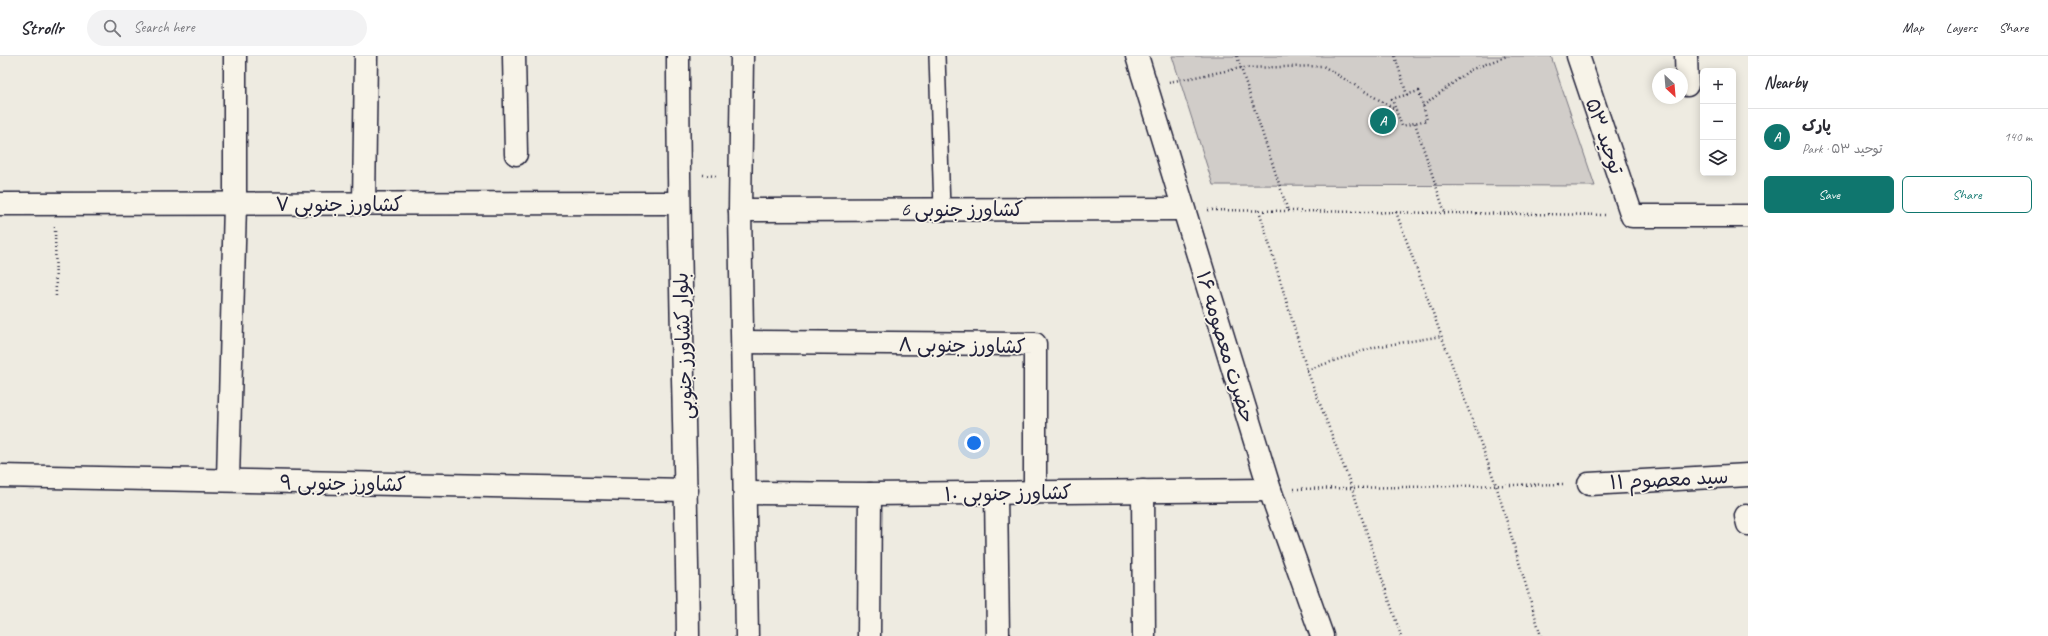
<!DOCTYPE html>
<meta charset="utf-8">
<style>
:root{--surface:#fff;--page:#f2f2f3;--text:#2b2b33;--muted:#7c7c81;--line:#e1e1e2;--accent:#0f766e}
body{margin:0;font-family:Caveat,"Playpen Sans Arabic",sans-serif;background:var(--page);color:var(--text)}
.controls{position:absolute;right:12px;top:12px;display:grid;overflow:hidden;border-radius:6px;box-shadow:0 2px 10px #0003}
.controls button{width:36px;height:36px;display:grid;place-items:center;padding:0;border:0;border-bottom:1px solid var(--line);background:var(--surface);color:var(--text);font:20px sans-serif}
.compass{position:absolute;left:1652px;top:12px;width:36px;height:36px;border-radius:50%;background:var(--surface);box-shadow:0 2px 10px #0003;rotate:154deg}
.you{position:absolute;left:974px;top:387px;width:14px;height:14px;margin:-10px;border:3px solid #fff;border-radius:50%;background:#1a73e8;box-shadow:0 0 0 6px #1a73e833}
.badge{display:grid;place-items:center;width:26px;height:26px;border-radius:50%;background:var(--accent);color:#fff;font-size:13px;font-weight:700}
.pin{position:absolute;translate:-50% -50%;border:2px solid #fff;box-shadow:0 1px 4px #0006}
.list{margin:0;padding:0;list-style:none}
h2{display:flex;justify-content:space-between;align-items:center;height:52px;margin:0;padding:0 16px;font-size:17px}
h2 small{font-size:13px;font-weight:400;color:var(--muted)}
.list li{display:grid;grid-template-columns:26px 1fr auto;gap:12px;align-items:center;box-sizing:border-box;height:56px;padding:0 16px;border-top:1px solid var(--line)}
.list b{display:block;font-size:15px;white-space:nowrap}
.list p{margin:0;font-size:13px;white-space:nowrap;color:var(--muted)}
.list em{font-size:13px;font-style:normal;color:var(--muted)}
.actions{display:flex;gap:8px;padding:12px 16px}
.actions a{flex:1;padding:9px 0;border:1px solid var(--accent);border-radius:6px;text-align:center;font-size:14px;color:var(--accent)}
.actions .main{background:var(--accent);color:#fff}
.icon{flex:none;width:22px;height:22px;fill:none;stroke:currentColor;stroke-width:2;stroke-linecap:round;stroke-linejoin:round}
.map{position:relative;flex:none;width:1748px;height:580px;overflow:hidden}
header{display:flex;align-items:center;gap:24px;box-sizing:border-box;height:56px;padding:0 20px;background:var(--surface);border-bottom:1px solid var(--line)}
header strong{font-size:19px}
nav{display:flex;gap:22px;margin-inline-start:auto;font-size:14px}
.search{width:280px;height:36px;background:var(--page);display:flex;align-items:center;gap:10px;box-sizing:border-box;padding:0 14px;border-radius:22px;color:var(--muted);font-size:15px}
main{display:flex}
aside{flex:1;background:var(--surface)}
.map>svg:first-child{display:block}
.green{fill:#d1cdc9;stroke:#7a7882}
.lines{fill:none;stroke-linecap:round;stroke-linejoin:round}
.service-casing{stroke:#22223b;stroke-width:18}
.minor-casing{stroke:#22223b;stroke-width:25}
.primary-casing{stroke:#22223b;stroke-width:25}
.path{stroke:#22223b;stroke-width:2.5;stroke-dasharray:1 3;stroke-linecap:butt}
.service{stroke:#f7f3e8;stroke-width:15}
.minor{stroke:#f7f3e8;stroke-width:22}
.primary{stroke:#f7f3e8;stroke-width:22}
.labels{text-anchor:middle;stroke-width:3.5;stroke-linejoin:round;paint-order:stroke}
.street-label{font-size:20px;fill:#22223b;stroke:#f7f3e8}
</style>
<header>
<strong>Strollr</strong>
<div class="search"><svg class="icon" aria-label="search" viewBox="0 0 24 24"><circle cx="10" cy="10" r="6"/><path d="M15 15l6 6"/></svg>Search here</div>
<nav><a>Map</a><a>Layers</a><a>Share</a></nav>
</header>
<main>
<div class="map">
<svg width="1748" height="580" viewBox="0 0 1748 580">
<rect width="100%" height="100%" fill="#eeebe1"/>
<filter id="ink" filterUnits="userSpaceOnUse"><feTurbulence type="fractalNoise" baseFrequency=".025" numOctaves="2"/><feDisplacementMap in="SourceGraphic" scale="8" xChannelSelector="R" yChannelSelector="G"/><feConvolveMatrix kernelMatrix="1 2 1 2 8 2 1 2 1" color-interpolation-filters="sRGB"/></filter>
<g filter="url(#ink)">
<polygon class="green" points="1172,0 1551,0 1595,130 1213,129"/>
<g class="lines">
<g class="service-casing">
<polyline id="service" points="937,0 942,153"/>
</g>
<g class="minor-casing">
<g id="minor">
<polyline points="514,0 516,98"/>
<polyline points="1137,0 1270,434 1322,580"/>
<polyline points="1578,0 1632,160 1748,160"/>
<polyline points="1686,0 1687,29"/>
<polyline points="0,148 678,147"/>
<polyline points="364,148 366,0"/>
<polyline points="740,154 1183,153"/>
<polyline points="743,286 1035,288 1035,437"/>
<polyline points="0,420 687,434"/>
<polyline points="228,424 235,148 235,0"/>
<polyline points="1589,428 1748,419"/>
<polyline points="1143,435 1144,580"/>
<polyline points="745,437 870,438 1270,434"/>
<polyline points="996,437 998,580"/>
<polyline points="1746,460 1748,468"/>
<polyline points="869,580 870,438"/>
</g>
</g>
<g class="primary-casing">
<g id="primary">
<path d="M 678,0 C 678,193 686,387 688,580"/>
<polyline points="742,0 740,154 747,580"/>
</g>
</g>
<g class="path">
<polyline points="1237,0 1288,155"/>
<polyline points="1395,0 1407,39"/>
<polyline points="1169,26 1241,12 1323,10 1396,54"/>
<polygon points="1419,35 1427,64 1402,70 1392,43"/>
<polyline points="1423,50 1470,14 1507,0"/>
<polyline points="1415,67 1445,157"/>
<polyline points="703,119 716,120"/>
<polyline points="1208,154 1607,159"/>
<polyline points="1259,154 1307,314 1352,432 1401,580"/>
<polyline points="1396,156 1496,429 1541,580"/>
<polyline points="55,171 56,242"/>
<polyline points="1307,314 1375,291 1442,280"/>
<polyline points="1294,433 1565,428"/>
</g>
<use href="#service" class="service"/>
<use href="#minor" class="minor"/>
<use href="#primary" class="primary"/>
</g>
</g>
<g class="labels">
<g class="street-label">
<text transform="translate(1605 80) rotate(71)" y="7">توحید ۵۳</text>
<text x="339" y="155">کشاورز جنوبی ۷</text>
<text x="962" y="160">کشاورز جنوبی 6</text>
<text transform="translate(962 289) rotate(1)" y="7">کشاورز جنوبی ۸</text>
<text transform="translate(683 290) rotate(-92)" y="7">بلوار کشاورز جنوبی</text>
<text transform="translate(1226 291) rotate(73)" y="7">حضرت معصومه ۱۶</text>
<text transform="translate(1669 423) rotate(-3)" y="7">سید معصوم ۱۱</text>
<text transform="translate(343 427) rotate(1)" y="7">کشاورز جنوبی ۹</text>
<text transform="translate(1008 437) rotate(-1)" y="7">کشاورز جنوبی ۱۰</text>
</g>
</g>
</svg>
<div class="controls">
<button>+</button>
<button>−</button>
<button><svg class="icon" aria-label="layers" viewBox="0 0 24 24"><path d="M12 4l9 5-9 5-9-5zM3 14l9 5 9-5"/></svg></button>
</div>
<svg class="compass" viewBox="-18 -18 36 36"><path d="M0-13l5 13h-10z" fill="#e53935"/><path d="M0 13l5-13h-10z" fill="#7c7c81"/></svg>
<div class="you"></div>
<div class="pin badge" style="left:1383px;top:65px">A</div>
</div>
<aside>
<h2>Nearby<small></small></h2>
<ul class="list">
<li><span class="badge">A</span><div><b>پارک</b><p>Park · توحید ۵۳</p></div><em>140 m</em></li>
</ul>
<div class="actions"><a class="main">Save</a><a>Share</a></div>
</aside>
</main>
